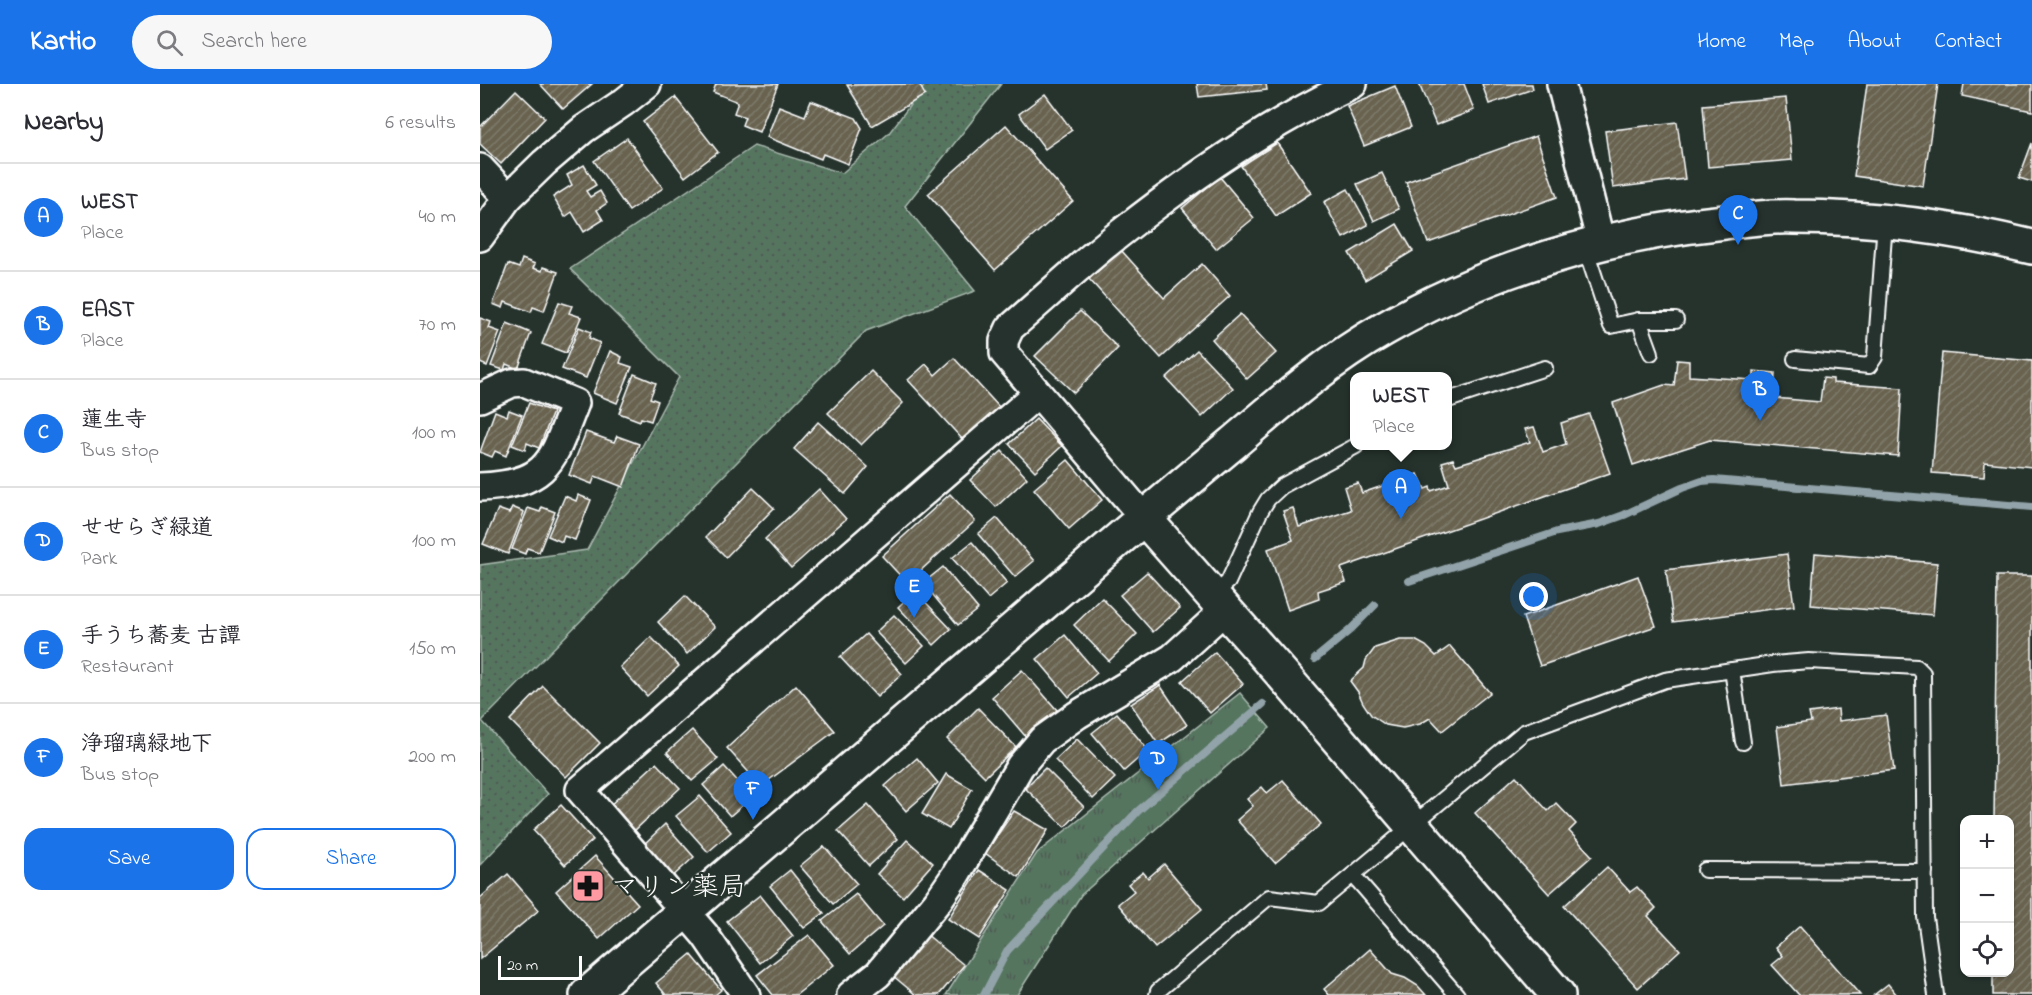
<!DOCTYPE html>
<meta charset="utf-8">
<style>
:root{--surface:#fff;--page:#f7f7f7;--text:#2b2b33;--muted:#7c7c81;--line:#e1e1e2;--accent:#1a73e8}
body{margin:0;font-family:"Indie Flower","Klee One",sans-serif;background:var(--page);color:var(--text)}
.controls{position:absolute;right:18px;bottom:18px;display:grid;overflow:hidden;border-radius:12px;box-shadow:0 2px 4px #0004}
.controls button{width:54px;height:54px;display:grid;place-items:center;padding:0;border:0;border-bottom:2px solid var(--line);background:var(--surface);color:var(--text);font:30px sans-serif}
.scale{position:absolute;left:18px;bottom:15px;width:84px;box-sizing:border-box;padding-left:6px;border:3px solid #fff;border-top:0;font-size:16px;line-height:21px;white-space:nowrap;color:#fff;-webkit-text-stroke:4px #26332d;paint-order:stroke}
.you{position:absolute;left:1054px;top:513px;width:21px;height:21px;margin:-15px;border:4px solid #fff;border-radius:50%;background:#1a73e8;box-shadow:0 0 0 9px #1a73e833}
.badge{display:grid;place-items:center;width:39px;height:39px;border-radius:50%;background:var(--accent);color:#fff;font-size:20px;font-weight:700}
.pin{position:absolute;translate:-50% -50px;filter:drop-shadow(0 2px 3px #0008)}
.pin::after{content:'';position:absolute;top:32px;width:21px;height:18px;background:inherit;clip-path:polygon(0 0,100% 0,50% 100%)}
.popup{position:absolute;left:870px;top:288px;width:102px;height:78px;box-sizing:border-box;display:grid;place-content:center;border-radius:12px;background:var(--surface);filter:drop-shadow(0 2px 4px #0005);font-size:20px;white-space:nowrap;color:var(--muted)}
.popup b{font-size:22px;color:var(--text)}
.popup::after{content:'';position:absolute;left:50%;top:100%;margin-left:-12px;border:12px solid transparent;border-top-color:var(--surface)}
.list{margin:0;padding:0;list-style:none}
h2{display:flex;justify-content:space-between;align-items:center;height:78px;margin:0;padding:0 24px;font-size:26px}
h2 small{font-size:20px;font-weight:400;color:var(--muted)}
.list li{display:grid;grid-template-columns:39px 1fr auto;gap:18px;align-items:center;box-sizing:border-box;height:108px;padding:0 24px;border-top:2px solid var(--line)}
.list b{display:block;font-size:22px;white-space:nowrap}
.list p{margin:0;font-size:20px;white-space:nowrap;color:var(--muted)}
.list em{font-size:20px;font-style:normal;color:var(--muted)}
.actions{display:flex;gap:12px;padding:18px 24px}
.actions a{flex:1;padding:14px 0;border:2px solid var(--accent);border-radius:18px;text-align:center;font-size:21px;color:var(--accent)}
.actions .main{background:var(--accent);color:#fff}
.icon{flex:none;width:33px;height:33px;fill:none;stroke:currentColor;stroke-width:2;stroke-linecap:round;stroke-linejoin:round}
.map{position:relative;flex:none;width:1552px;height:911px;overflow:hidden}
header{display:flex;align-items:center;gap:36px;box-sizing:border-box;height:84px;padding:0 30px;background:var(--accent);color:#fff}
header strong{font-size:28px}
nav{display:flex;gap:33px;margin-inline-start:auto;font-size:21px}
.search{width:420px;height:54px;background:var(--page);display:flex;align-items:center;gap:15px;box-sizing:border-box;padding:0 21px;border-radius:33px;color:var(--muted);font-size:22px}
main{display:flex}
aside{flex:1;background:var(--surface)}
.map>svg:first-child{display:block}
.grass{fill:url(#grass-dots);stroke:#aabaaf;stroke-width:1.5}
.park{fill:url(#park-tufts);stroke:#aabaaf;stroke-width:1.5}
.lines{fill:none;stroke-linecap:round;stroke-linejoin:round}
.stream{stroke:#92a3a9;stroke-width:8}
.building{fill:url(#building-hatch);stroke:#fff;stroke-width:1.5}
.lane-casing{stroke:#fff;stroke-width:18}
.street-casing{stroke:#fff;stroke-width:32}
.secondary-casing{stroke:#fff;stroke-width:38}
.lane{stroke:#26332d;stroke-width:14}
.street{stroke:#26332d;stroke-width:27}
.secondary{stroke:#26332d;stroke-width:33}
.labels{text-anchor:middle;stroke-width:4.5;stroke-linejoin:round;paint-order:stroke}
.poi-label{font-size:27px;fill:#fff;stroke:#26332d;text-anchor:start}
</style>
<header>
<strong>Kartio</strong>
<div class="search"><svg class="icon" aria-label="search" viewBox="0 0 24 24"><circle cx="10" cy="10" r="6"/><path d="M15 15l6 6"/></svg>Search here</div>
<nav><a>Home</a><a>Map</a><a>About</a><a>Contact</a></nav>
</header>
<main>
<aside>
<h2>Nearby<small>6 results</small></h2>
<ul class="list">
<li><span class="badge">A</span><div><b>WEST</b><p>Place</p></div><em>40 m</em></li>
<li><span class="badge">B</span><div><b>EAST</b><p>Place</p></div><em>70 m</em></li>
<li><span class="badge">C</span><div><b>蓮生寺</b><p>Bus stop</p></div><em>100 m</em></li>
<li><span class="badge">D</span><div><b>せせらぎ緑道</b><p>Park</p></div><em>100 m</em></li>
<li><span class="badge">E</span><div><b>手うち蕎麦 古譚</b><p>Restaurant</p></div><em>150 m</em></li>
<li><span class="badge">F</span><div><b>浄瑠璃緑地下</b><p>Bus stop</p></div><em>200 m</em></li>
</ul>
<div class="actions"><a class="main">Save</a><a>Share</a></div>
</aside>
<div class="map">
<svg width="1552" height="911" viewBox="0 0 1552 911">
<defs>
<pattern id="grass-dots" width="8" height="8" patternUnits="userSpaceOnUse" patternTransform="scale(1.5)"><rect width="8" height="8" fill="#55755f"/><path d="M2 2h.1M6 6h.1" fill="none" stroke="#505c54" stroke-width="1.8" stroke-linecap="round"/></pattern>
<pattern id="park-tufts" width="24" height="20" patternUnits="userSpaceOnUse" patternTransform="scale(1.5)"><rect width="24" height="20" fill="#55755f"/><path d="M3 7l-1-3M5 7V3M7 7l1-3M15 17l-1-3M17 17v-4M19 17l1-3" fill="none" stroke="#505c54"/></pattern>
<pattern id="building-hatch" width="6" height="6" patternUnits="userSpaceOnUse" patternTransform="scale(1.5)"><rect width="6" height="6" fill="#676250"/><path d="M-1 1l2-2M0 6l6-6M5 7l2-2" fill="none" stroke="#7e7a6a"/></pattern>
</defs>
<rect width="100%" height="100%" fill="#26332d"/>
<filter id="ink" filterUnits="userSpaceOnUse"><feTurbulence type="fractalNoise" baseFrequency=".0167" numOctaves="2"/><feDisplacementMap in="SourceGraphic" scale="12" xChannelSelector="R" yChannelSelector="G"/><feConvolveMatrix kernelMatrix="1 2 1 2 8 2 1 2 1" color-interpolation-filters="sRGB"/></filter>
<g filter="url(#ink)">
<polygon class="grass" points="444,0 521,0 425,122 495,207 386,247 2,637 68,710 0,781 0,481 107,466 199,293 90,185 274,62 362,89 409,49 443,4"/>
<polygon class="park" points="760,609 790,644 601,811 537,911 466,911 557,769"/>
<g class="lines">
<g class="stream">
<polyline points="929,497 1077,448 1119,440 1144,431 1202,404 1222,397 1234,396 1552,423"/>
<polyline points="835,575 870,546 895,521"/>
<polyline points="504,911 527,867 658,727 783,620"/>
</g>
</g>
<g class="building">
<polygon points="60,0 112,0 83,25"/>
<polygon points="236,0 298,0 279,48 262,41 265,33 254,29 258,18 233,8"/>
<polygon points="439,0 445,11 392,42 367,1"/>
<polygon points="717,0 786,0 787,6 719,13"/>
<polygon points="939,0 984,0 994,26 956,41"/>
<polygon points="1002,0 1052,0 1053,5 1009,20"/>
<polygon points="1387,0 1458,0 1443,102 1374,92"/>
<polygon points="1484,0 1552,0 1552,27 1482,12"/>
<polygon points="915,2 931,43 884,62 867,22"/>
<polygon points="36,6 65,34 21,80 0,60 0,43"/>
<polygon points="565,10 592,46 565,65 539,30"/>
<polygon points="195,13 238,68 205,93 163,38"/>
<polygon points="1306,14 1312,76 1228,83 1223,21"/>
<polygon points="331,17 376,34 382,44 368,80 343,70 341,75 287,53 299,22 325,32"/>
<polygon points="1197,38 1205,95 1133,104 1125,47"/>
<polygon points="526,41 593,117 515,186 448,110"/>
<polygon points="1056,52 1077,113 948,159 926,98"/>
<polygon points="147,54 183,104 149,127 114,77"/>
<polygon points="797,59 831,109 796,132 761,82"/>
<polygon points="1552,59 1552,98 1539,94"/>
<polygon points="104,81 116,101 106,107 110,113 120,107 127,119 117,126 123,136 104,148 92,128 85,133 73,113 92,101 87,91"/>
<polygon points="902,89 919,125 894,137 877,100"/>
<polygon points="740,93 774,134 736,165 702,124"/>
<polygon points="868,105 888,141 863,154 844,118"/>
<polygon points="917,140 933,167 885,196 869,169"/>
<polygon points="641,166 684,214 722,180 750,212 681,274 609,195"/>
<polygon points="42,175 55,180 53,184 62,187 63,183 78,188 64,227 53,223 51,228 25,218 23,224 13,220 28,180 39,184"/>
<polygon points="79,218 92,222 89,229 101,233 86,269 62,260"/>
<polygon points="600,227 638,264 594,309 555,272"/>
<polygon points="760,230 796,269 767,295 732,255"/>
<polygon points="0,234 11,238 9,244 20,248 7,282 0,279"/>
<polygon points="27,239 51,249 38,285 26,280 24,286 11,282"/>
<polygon points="99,243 111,248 109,254 120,259 106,294 82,285"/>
<polygon points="717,266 753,304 722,333 686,294"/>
<polygon points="130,267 142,273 140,279 152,283 137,319 113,309"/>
<polygon points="1462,269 1552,277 1552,383 1505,378 1504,393 1452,389"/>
<polygon points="474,274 520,324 483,356 428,296 446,280 455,291"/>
<polygon points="1197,276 1209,277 1209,292 1274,296 1274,287 1295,289 1294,314 1340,318 1343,294 1353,295 1353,299 1422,304 1418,372 1230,356 1153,381 1133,319 1184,301 1194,302"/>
<polygon points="391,287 423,319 381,361 348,329"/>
<polygon points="154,290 176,299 170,314 178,317 171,337 161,334 160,337 139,329"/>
<polygon points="49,319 73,328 59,364 47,359 45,366 32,361"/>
<polygon points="29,326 42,331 26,372 15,367 12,373 0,368 15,327 27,332"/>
<polygon points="1109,330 1130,389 861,484 866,498 838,507 839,515 808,526 788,465 813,456 803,427 813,424 819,443 871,426 864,403 878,399 882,409 938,390 945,405 950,403 951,407 969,401 962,378 973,375 976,381 1050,358 1045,345 1054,343 1063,368 1086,360 1081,339"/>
<polygon points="556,335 582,362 555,387 529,360"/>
<polygon points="338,338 388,383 365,410 314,365"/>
<polygon points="106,348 134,358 137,352 159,360 143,403 115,392 112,400 89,391"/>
<polygon points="522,367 547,394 516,423 490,396"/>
<polygon points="588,376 622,416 589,445 554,405"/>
<polygon points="273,404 294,424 246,473 226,453"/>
<polygon points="339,405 366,435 311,484 285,455"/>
<polygon points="470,410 495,437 427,499 402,472"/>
<polygon points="98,411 111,416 95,456 84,452 82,458 68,452 85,412 96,417"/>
<polygon points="32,423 44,428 28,470 3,460 18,425 29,429"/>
<polygon points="62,423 75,428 59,468 47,464 45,470 32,465 48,424 60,428"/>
<polygon points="517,434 554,477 535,493 498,450"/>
<polygon points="492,458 527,499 508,515 472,474"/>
<polygon points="1335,469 1457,479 1453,531 1331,521"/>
<polygon points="1307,470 1314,522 1193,538 1186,486"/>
<polygon points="463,483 498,525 478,541 443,499"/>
<polygon points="667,488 700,524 673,548 640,511"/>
<polygon points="1158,492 1176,542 1060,582 1043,533"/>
<polygon points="1517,492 1552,492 1552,911 1513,911 1513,888 1530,888 1530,736 1514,736"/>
<polygon points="435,507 471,545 454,561 418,523"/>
<polygon points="205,512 235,543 207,570 178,538"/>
<polygon points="622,514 657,550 629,577 594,541"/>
<polygon points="414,531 444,562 426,579 396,548"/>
<polygon points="386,550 422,590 397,613 360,573"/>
<polygon points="585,551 617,589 589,613 557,575"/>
<polygon points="171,553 199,582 167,612 140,583"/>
<polygon points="920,556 935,556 946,562 956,572 970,562 1010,609 962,647 950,634 940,640 923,644 906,641 891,631 883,619 878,608 870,597 884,584 886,576 895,564"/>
<polygon points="735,568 763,600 730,629 702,597"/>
<polygon points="542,586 577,626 546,653 512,613"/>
<polygon points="316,601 355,647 281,702 247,664"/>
<polygon points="680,601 707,641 678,660 651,620"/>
<polygon points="63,602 120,659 86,693 30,636"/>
<polygon points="498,624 536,663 505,693 467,655"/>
<polygon points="1358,625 1359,637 1406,631 1414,686 1304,700 1297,643 1331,638 1329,629"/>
<polygon points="637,629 668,666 644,687 612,649"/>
<polygon points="212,646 238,675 212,697 187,668"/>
<polygon points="597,655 635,694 613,715 575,676"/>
<polygon points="437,674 458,699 426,727 405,702"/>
<polygon points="176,679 200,704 152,749 128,723"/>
<polygon points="244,682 272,713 250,732 223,701"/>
<polygon points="565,684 604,723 585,743 545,704"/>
<polygon points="466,690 492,705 469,745 442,730"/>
<polygon points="1036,692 1068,727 1076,719 1096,740 1089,747 1112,772 1069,810 995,729"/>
<polygon points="803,696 841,740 795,779 757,736 773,722 767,715 782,703 787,709"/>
<polygon points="220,712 251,748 228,768 196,732"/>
<polygon points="81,721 113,756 85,781 53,746"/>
<polygon points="388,721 418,755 389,782 358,747"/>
<polygon points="534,727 568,746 539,793 505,769"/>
<polygon points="185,740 214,773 190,795 161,763"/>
<polygon points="427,756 453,779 423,813 397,790"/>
<polygon points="344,762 377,800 353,820 320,782"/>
<polygon points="115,772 158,820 119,855 76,807"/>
<polygon points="684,780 722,825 675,864 638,820 654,807 648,800 663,788 668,794"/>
<polygon points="1127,783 1150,808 1157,803 1176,824 1168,832 1200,866 1158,904 1084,822"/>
<polygon points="310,786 344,829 324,844 290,802"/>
<polygon points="499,786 530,806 499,855 468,835"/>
<polygon points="28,790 59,826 0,875 0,814"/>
<polygon points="376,810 403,842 370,870 342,837"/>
<polygon points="280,811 313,852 280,879 247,837"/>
<polygon points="1320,842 1380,911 1319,911 1292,881 1303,872 1296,863"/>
<polygon points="446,850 484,881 459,911 436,911 412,891"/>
<polygon points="329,851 354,881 316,911 293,911 277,891"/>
<polygon points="890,865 912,890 925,894 938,902 946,911 849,911 844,905"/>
<polygon points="211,870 241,906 235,911 186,911 176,899"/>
<polygon points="1408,900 1417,911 1394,911"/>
</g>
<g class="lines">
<g class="lane-casing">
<g id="lane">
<polyline points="1105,163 1131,242 1159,236 1196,236"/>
<polyline points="1159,236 1171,269"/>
<polyline points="1315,275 1389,282 1395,273 1405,138"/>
<polyline points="968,316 1065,284"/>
<polyline points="732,512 748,498 780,428 788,415 802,402 876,362"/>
<polyline points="1252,586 1263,658"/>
<polyline points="1225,786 1445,787"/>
<polyline points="873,791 977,911"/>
<polyline points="677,911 678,907 789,813 839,819 1044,648 1185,596 1293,580 1329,577 1437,583 1443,589 1445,833 1456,911"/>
</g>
</g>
<g class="street-casing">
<g id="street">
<polyline points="1081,0 1121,159"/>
<polyline points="0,84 28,114"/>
<polyline points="0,153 28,114 64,79 104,45 144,18 167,0"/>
<path d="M 0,314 L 32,299 L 44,298 L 95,319 C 72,377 70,400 0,403"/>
<path d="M 664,434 L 524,269 L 524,257 L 530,244 C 566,213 601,180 638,151 C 711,93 789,39 873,0"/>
<polyline points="266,911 225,851 100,706 557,310"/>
<polyline points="371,911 398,890 457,818 475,792 540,682 562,656 597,631 692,574 745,526"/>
</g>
</g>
<g class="secondary-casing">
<g id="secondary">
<polyline points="664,434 802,590 1078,911"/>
<path d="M 107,911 C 259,781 411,650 563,520 C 626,466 689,412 753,359 C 801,318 849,276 904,245 C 1008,185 1126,150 1245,138 C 1268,135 1291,132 1314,133 C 1393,133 1475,144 1552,163"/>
</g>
</g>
<use href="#lane" class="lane"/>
<use href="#street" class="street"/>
<use href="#secondary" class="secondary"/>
</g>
</g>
<defs>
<g id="pharmacy-square" transform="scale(1.725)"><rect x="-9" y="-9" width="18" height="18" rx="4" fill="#ff9aa2" stroke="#26332d"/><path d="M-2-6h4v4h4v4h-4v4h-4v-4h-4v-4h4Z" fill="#111"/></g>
</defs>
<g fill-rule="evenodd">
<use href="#pharmacy-square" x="108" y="802"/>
</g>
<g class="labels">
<g class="poi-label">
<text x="131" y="811">マリン薬局</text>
</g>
</g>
</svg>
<div class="controls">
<button>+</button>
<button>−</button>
<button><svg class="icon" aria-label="locate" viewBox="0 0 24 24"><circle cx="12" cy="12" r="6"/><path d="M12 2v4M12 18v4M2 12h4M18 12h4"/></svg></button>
</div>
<div class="scale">20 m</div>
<div class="you"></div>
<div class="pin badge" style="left:921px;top:435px">A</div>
<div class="popup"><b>WEST</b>Place</div>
<div class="pin badge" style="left:1280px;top:337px">B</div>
<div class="pin badge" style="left:1258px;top:161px">C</div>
<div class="pin badge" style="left:678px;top:706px">D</div>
<div class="pin badge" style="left:434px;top:534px">E</div>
<div class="pin badge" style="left:273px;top:736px">F</div>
</div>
</main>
